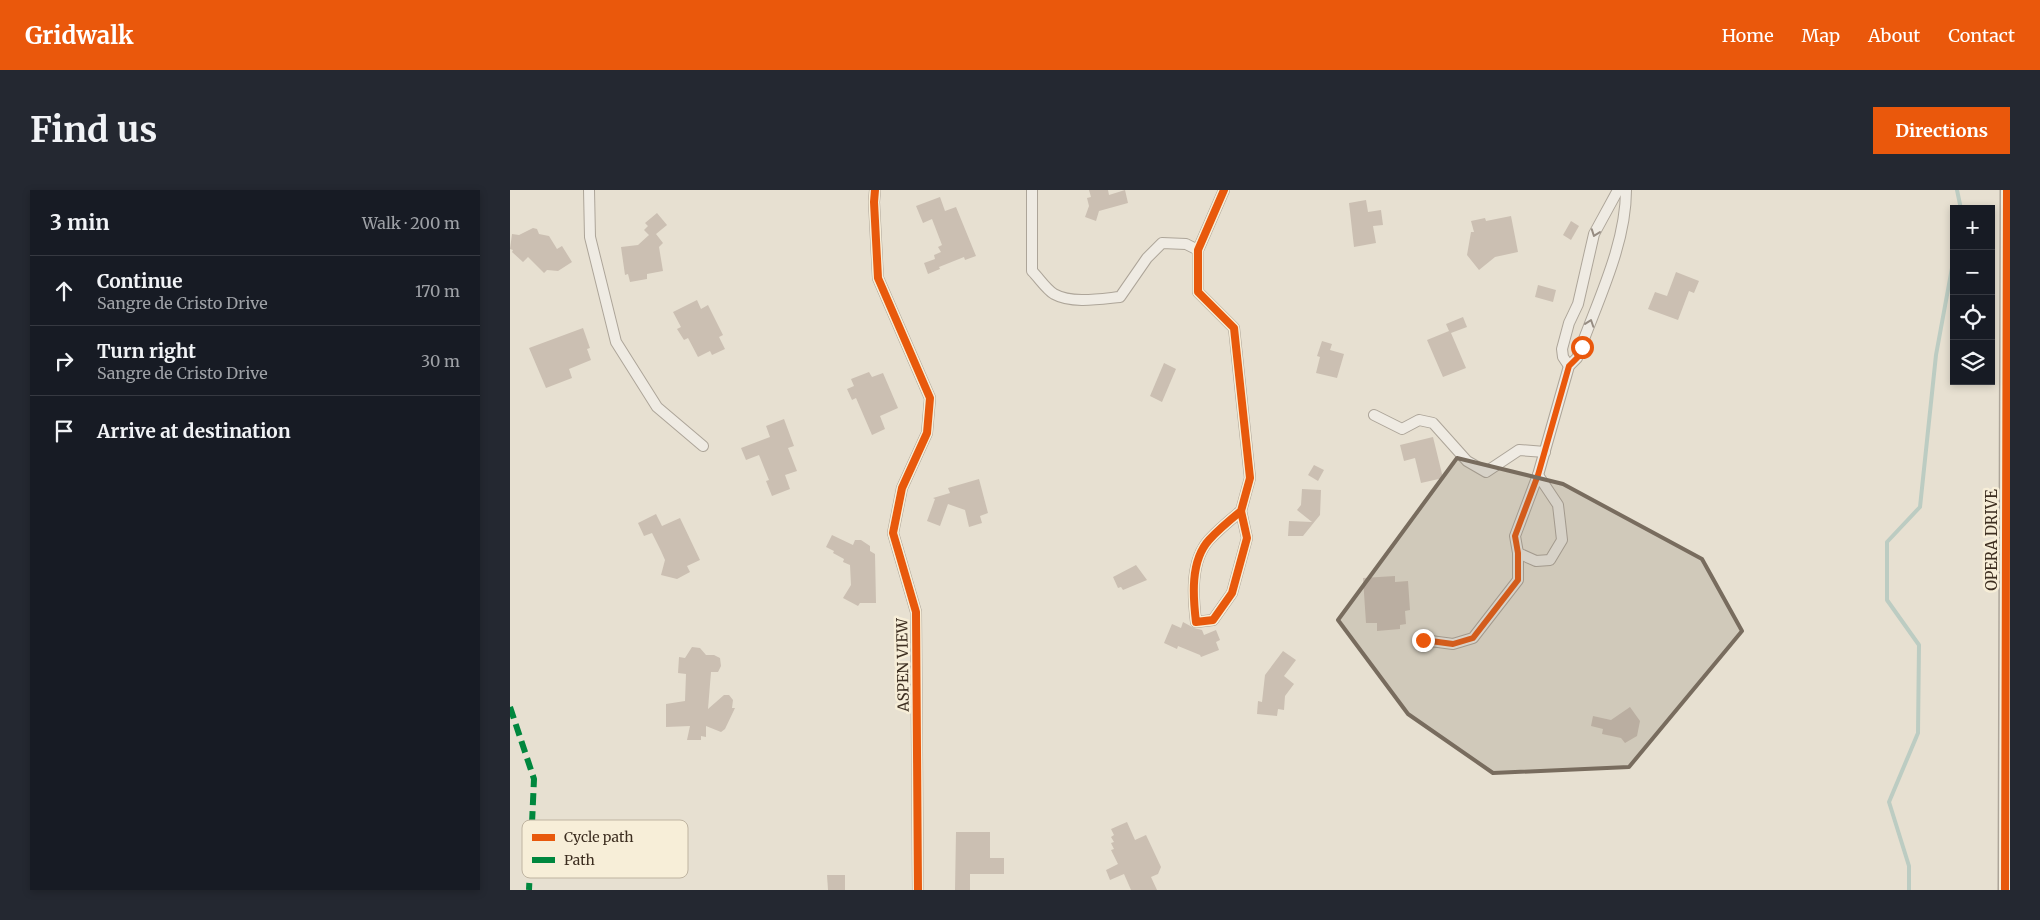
<!DOCTYPE html>
<meta charset="utf-8">
<style>
:root{--surface:#171b24;--page:#242831;--text:#f1f3f6;--muted:#9ea1a6;--line:#363941;--accent:#ea580c}
body{margin:0;font-family:Merriweather,serif;background:var(--page);color:var(--text)}
.controls{position:absolute;right:15px;top:15px;display:grid;overflow:hidden;border-radius:0px;box-shadow:0 2px 8px #0003}
.controls button{width:45px;height:45px;display:grid;place-items:center;padding:0;border:0;border-bottom:1px solid var(--line);background:var(--surface);color:var(--text);font:25px sans-serif}
.stop{position:absolute;width:15px;height:15px;margin:-11px;border:4px solid #ea580c;border-radius:50%;background:#fff}
.stop.end{background:#ea580c;border-color:#fff;box-shadow:0 1px 5px #0008}
.list{margin:0;padding:0;list-style:none}
h2{display:flex;justify-content:space-between;align-items:center;height:65px;margin:0;padding:0 20px;font-size:21px}
h2 small{font-size:16px;font-weight:400;color:var(--muted)}
.list li{display:grid;grid-template-columns:32px 1fr auto;gap:15px;align-items:center;box-sizing:border-box;height:70px;padding:0 20px;border-top:1px solid var(--line)}
.list b{display:block;font-size:19px;white-space:nowrap}
.list p{margin:0;font-size:16px;white-space:nowrap;color:var(--muted)}
.list em{font-size:16px;font-style:normal;color:var(--muted)}
.icon{flex:none;width:28px;height:28px;fill:none;stroke:currentColor;stroke-width:2;stroke-linecap:round;stroke-linejoin:round}
.map{position:relative;flex:none;width:1500px;height:700px;overflow:hidden;border-radius:0px}
header{display:flex;align-items:center;gap:30px;box-sizing:border-box;height:70px;padding:0 25px;background:var(--accent);color:#fff}
header strong{font-size:24px}
nav{display:flex;gap:28px;margin-inline-start:auto;font-size:18px}
.intro{display:flex;align-items:center;justify-content:space-between;box-sizing:border-box;height:120px;padding:0 30px}
h1{margin:0;font-size:35px}
.button{padding:12px 22px;border-radius:0px;background:var(--accent);color:#fff;font-size:18px;font-weight:700}
main{display:flex;gap:30px;padding:0 30px}
aside{flex:1;background:var(--surface);border-radius:0px;box-shadow:0 2px 8px #0003}
.map>svg:first-child{display:block}
.lines{fill:none;stroke-linecap:round;stroke-linejoin:round}
.stream{stroke:#bcccc2;stroke-width:4}
.building{fill:#cbbfb2}
.minor-casing{stroke:#ada599;stroke-width:12}
.tertiary-casing{stroke:#ada599;stroke-width:15}
.minor{stroke:#efebe3;stroke-width:10}
.tertiary{stroke:#efebe3;stroke-width:12}
.quiet{stroke:#00873e;stroke-width:6;stroke-dasharray:12 6;stroke-linecap:butt}
.cycleway-casing{stroke:#f7eed8;stroke-width:11}
.cycleway{stroke:#e8590c;stroke-width:8}
.oneway{stroke:#968c82}
.route{stroke:#ea580c;stroke-width:6}
.marked{fill:#786c5e;fill-opacity:0.2;stroke:#786c5e;stroke-width:4;stroke-linejoin:round}
.labels{text-anchor:middle;stroke-width:5;stroke-linejoin:round;paint-order:stroke}
.street-label{font-size:15px;fill:#3d2e20;stroke:#f7eed8}
.key{fill:#f7eed8;stroke:#bfb4a1;stroke-width:1}
.key-label{font-size:14px;fill:#3d2e20}
</style>
<header>
<strong>Gridwalk</strong>
<nav><a>Home</a><a>Map</a><a>About</a><a>Contact</a></nav>
</header>
<div class="intro"><h1>Find us</h1><a class="button">Directions</a></div>
<main>
<aside>
<h2>3 min<small>Walk · 200 m</small></h2>
<ul class="list">
<li><svg class="icon" aria-label="ahead" viewBox="0 0 24 24"><path d="M12 20V5M6 11l6-6 6 6"/></svg><div><b>Continue</b><p>Sangre de Cristo Drive</p></div><em>170 m</em></li>
<li><svg class="icon" aria-label="right" viewBox="0 0 24 24"><path d="M7 20v-9h11M14 6l5 5-5 5"/></svg><div><b>Turn right</b><p>Sangre de Cristo Drive</p></div><em>30 m</em></li>
<li><svg class="icon" aria-label="arrive" viewBox="0 0 24 24"><path d="M6 21V4h12l-3 4 3 4H6"/></svg><div><b>Arrive at destination</b></div></li>
</ul>
</aside>
<div class="map">
<svg width="1500" height="700" viewBox="0 0 1500 700">
<rect width="100%" height="100%" fill="#e7e0d1"/>
<g class="lines">
<g class="stream">
<polyline points="1447,0 1451,19"/>
<polyline points="1399,700 1399,676 1379,612 1408,543 1409,455 1377,410 1377,352 1410,317 1426,165 1444,67"/>
</g>
</g>
<g class="building">
<polygon points="579,0 598,0 599,5 615,0 618,13 589,21 586,31 575,27 579,16 577,8 581,7"/>
<polygon points="430,7 435,21 446,17 466,66 455,70 454,67 429,77 430,79 418,84 414,73 425,69 424,65 431,62 428,57 432,55 422,29 413,33 406,16"/>
<polygon points="856,10 858,22 871,20 873,35 863,36 866,53 844,57 839,13"/>
<polygon points="147,23 157,35 146,44 153,53 149,57 153,81 137,84 137,89 120,92 118,84 115,85 111,57 128,55 139,45 134,40 138,36 135,33"/>
<polygon points="1001,26 1008,62 985,67 969,80 957,65 961,42 964,42 961,31 975,28 976,31"/>
<polygon points="1061,31 1069,36 1061,50 1053,45"/>
<polygon points="23,38 27,39 29,44 39,46 47,59 52,56 62,72 48,81 37,80 34,83 18,67 13,72 2,62 3,60 0,59 2,44 9,45"/>
<polygon points="1166,82 1189,91 1184,103 1179,101 1168,130 1138,119 1145,102 1157,106"/>
<polygon points="1028,95 1046,100 1043,112 1025,107"/>
<polygon points="187,110 191,119 198,115 213,145 209,147 215,159 202,165 200,161 188,167 178,148 174,150 167,139 171,137 163,122"/>
<polygon points="953,127 957,137 941,143 956,178 933,187 917,150 939,141 936,134"/>
<polygon points="73,138 80,158 77,159 81,170 59,179 62,188 36,198 19,158"/>
<polygon points="812,151 822,154 820,160 834,164 827,188 806,183 810,167 807,166"/>
<polygon points="654,173 666,179 652,212 640,206"/>
<polygon points="359,182 362,187 373,183 388,218 370,226 375,239 362,245 346,208 342,210 337,199 344,196 341,189"/>
<polygon points="274,229 284,256 278,258 287,281 275,285 280,299 262,306 256,291 259,290 249,265 236,270 231,258 260,247 256,236"/>
<polygon points="923,247 933,288 911,293 905,268 894,271 890,255"/>
<polygon points="804,275 814,280 808,291 798,285"/>
<polygon points="469,289 478,323 470,326 472,333 459,337 455,320 438,314 430,336 417,331 425,309 423,308 440,303 438,298"/>
<polygon points="792,299 811,300 810,325 793,346 778,346 779,331 802,332 787,320 791,315"/>
<polygon points="146,324 152,336 170,328 190,370 177,376 180,382 167,389 151,385 155,370 151,361 142,343 134,346 128,333"/>
<polygon points="322,345 343,355 345,350 351,350 360,356 360,361 365,364 366,413 350,413 348,416 333,408 341,395 340,375 333,372 334,369 323,363 324,361 316,357"/>
<polygon points="626,375 637,390 613,400 611,397 608,398 603,387"/>
<polygon points="885,386 885,392 898,391 900,420 895,421 896,434 890,435 890,439 867,441 867,433 856,433 853,388"/>
<polygon points="673,432 684,438 692,440 694,445 706,440 710,450 706,452 709,460 691,467 690,465 668,456 667,459 654,453 662,434 671,438"/>
<polygon points="182,457 190,458 196,465 204,465 210,468 211,476 208,482 201,482 198,519 214,505 219,505 223,510 222,518 225,518 215,539 211,542 196,536 196,547 191,546 191,550 177,550 180,536 156,537 156,514 175,511 176,484 168,483 169,467 175,468"/>
<polygon points="773,461 786,470 774,486 784,494 775,506 774,520 768,519 767,526 747,524 748,511 752,512 755,485"/>
<polygon points="1120,517 1130,531 1127,546 1115,553 1111,548 1092,544 1093,539 1081,536 1083,526 1101,530"/>
<polygon points="617,632 625,650 636,645 651,677 648,684 641,687 647,700 621,700 614,684 600,690 596,680 608,674 601,660 604,659 601,653 604,652 601,647 604,645 601,639"/>
<polygon points="446,642 480,642 480,668 494,668 494,684 460,684 460,700 445,700"/>
<polygon points="317,685 335,685 335,700 318,700"/>
</g>
<g class="lines">
<g class="minor-casing">
<g id="minor">
<polyline points="79,0 80,47 106,152 147,217 193,256"/>
<polyline points="365,0 364,12 368,88 420,208 417,243 392,298 383,343 406,422 408,700"/>
<path d="M 522,0 L 522,81 C 529,88 536,99 544,104 C 562,114 590,109 610,107 L 637,68 L 652,53 L 676,54 L 688,60"/>
<path d="M 714,0 L 688,60 L 688,102 L 724,138 L 740,288 L 731,321 L 737,348 L 722,403 L 703,430 L 686,432 C 683,407 680,371 699,350 C 709,339 720,330 731,321"/>
<polyline points="1059,176 1053,167 1052,159 1059,133 1068,114 1084,44 1108,0"/>
<polyline points="864,225 892,239 909,230 923,233 957,271 976,282 1009,260 1035,262"/>
<polyline points="1008,363 1026,371 1040,370 1052,350 1050,332 1048,315 1028,285"/>
<path d="M 913,450 L 943,454 L 963,448 L 1008,390 L 1008,363 L 1005,346 L 1028,285 L 1059,176 L 1067,168 L 1071,157 C 1089,108 1116,53 1116,0"/>
</g>
</g>
<g class="tertiary-casing">
<polyline id="tertiary" points="1495,700 1497,0"/>
</g>
<use href="#minor" class="minor"/>
<use href="#tertiary" class="tertiary"/>
<polyline class="quiet" points="0,517 24,589 19,700"/>
<g class="cycleway-casing">
<g id="cycleway">
<polyline points="365,0 364,12 368,88 420,208 417,243 392,298 383,343 406,422 408,700"/>
<path d="M 714,0 L 688,60 L 688,102 L 724,138 L 740,288 L 731,321 L 737,348 L 722,403 L 703,430 L 686,432 C 683,407 680,371 699,350 C 709,339 720,330 731,321"/>
<polyline points="1495,700 1497,0"/>
</g>
</g>
<use href="#cycleway" class="cycleway"/>
</g>
<defs><path id="oneway-chevron" d="M-2-3.5L2.5 0L-2 3.5" fill="none" stroke-width="1.6" stroke-linecap="round" stroke-linejoin="round" transform="scale(1.25)"/></defs>
<g class="oneway">
<use href="#oneway-chevron" transform="translate(1085 43) rotate(110)"/>
<use href="#oneway-chevron" transform="translate(1080 133) rotate(-71)"/>
</g>
<g class="lines">
<polyline class="route" points="913,450 943,454 963,448 1008,390 1008,363 1005,346 1028,285 1059,176 1067,168 1072,157"/>
</g>
<path class="marked" d="M 947,268 L 1053,294 L 1192,369 L 1232,441 L 1119,577 L 983,583 L 898,524 L 828,430 Z"/>
<g class="labels">
<g class="street-label">
<text transform="translate(1482 350) rotate(-90)" y="5">OPERA DRIVE</text>
<text transform="translate(393 475) rotate(-91)" y="5">ASPEN VIEW</text>
</g>
</g>
<rect x="12" y="630" width="166" height="58" rx="8" class="key"/>
<rect x="22" y="644" width="23" height="7" fill="#e8590c"/>
<rect x="22" y="667" width="23" height="6" fill="#00873e"/>
<g class="key-label">
<text x="54" y="652">Cycle path</text>
<text x="54" y="675">Path</text>
</g>
</svg>
<div class="controls">
<button>+</button>
<button>−</button>
<button><svg class="icon" aria-label="locate" viewBox="0 0 24 24"><circle cx="12" cy="12" r="6"/><path d="M12 2v4M12 18v4M2 12h4M18 12h4"/></svg></button>
<button><svg class="icon" aria-label="layers" viewBox="0 0 24 24"><path d="M12 4l9 5-9 5-9-5zM3 14l9 5 9-5"/></svg></button>
</div>
<div class="stop" style="left:1072px;top:157px"></div>
<div class="stop end" style="left:913px;top:450px"></div>
</div>
</main>
